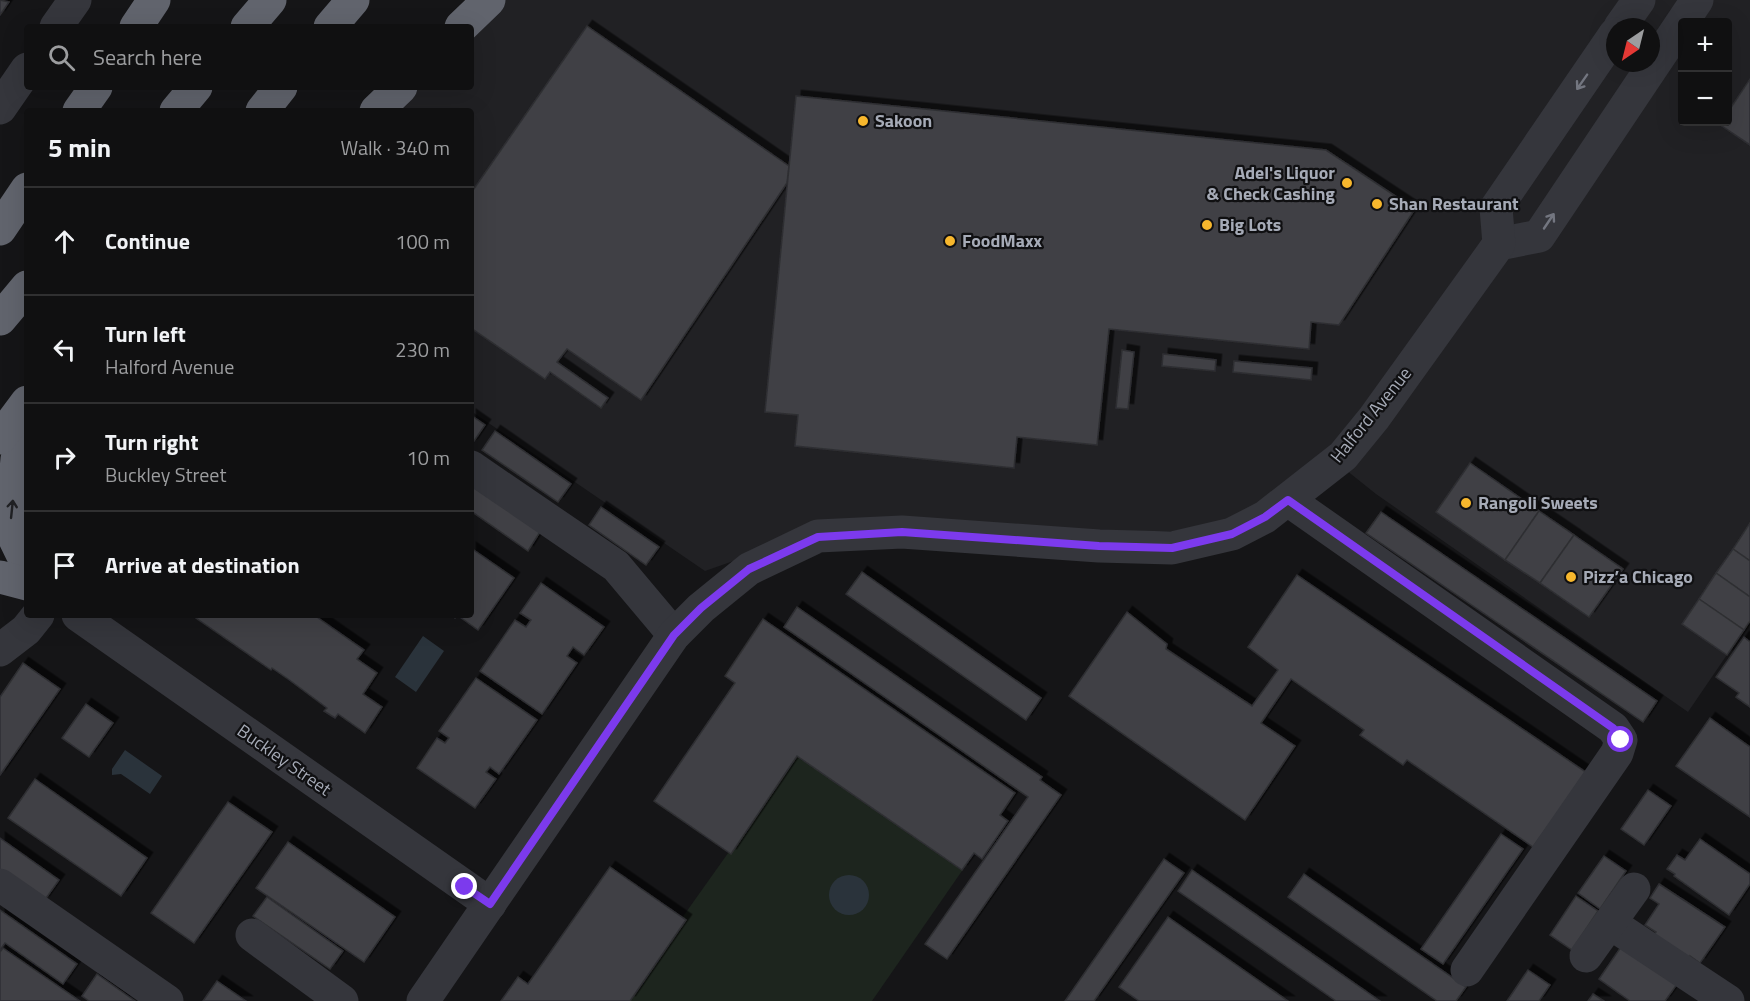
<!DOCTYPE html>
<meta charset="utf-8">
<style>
:root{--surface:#101011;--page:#1e1e1f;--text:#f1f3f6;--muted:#9c9d9f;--line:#303031}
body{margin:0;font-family:"Titillium Web",sans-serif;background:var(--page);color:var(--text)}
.controls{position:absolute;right:18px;top:18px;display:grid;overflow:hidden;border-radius:6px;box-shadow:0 6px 24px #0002}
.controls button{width:54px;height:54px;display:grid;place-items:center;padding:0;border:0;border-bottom:2px solid var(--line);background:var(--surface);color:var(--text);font:30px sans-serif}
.compass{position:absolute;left:1606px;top:18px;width:54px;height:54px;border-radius:50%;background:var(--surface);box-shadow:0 6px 24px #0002;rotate:215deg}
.stop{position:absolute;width:18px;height:18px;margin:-14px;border:4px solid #7c3aed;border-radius:50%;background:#fff}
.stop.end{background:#7c3aed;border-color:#fff;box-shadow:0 2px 6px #0008}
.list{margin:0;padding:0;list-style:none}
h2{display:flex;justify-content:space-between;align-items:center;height:78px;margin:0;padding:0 24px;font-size:26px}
h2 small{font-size:20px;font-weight:400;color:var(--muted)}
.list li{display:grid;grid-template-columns:39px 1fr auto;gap:18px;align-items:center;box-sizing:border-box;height:108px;padding:0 24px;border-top:2px solid var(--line)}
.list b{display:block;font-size:22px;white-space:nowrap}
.list p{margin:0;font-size:20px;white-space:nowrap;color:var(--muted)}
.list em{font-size:20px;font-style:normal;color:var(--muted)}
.icon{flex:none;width:33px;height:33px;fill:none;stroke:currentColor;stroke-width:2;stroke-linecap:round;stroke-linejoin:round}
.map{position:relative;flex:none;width:1750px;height:1001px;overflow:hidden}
.search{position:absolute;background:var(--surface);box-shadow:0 6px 24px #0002;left:24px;top:24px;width:450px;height:66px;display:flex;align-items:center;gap:15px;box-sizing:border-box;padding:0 21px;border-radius:6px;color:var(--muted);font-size:22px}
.panel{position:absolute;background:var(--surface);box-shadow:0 6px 24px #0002;left:24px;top:108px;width:450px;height:510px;border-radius:6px}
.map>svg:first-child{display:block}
.built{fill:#212124;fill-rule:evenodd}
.green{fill:#1d251e}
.water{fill:#2a333b}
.building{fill:#3f4044;stroke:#2f2f33;stroke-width:1.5;filter:url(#shadow)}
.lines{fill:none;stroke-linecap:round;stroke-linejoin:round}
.minor{stroke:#35363c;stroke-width:33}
.highway{stroke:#61646d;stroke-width:33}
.oneway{stroke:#737680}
.oneway2{stroke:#202124}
.route{stroke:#7c3aed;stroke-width:8}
.poi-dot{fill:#f7b72d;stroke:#101012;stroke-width:2}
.labels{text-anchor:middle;stroke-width:4.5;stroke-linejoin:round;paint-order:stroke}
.poi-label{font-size:18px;font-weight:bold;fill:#a6abb7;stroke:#101012;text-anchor:start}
.street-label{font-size:18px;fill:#a6abb7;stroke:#101012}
</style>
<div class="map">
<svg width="1750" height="1001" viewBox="0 0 1750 1001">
<defs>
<filter id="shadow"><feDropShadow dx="5.5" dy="-5.5" stdDeviation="0" flood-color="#0009"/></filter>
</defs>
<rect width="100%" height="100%" fill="#151517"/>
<path class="built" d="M 496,0 L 1750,0 L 1750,621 L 1688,712 L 1376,494 L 1341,466 L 1228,531 L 819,531 L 705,571 L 471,411 L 471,111 L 378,111 L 403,87 L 471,87 L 471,27 ZM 1682,22 L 1728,22 L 1728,122 L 1682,122 ZM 1615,27 L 1651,27 L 1651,63 L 1615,63 Z"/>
<polygon class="green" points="797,756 964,868 872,1001 623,1001"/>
<g class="water">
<polygon points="423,636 444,651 416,692 395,677"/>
<polygon points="125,750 162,776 150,794 121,774 112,775 112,769"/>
<circle cx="849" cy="895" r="20"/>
</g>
<g class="building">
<polygon points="0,0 9,2 0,15"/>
<polygon points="587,26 789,166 787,183 641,400 567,349 557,362 608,398 601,408 550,372 545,379 471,328 471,193"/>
<polygon points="1750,79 1750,145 1719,124 1721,122 1728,122 1728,112"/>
<polygon points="796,96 1326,150 1415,209 1339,325 1311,322 1309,349 1109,329 1097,445 1017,437 1014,468 795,446 798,415 765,412"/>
<polygon points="1122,350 1134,352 1128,409 1116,408"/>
<polygon points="1163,354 1216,360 1215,371 1162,366"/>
<polygon points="1234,361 1312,368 1311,380 1233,372"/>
<polygon points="471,415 485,425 472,444 471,444"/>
<polygon points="495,431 571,484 558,502 482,450"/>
<polygon points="1470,463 1539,511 1505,560 1436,512"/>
<polygon points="471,484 540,532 528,551 471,511"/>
<polygon points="601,507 659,547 646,565 589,525"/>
<polygon points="1539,511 1574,535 1540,583 1505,560"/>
<polygon points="1381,512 1657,701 1643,722 1366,533"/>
<polygon points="1750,523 1750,561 1733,549"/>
<polygon points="1574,535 1623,569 1589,617 1540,583"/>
<polygon points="471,548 514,578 478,630 457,615 455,618 450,615 471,615"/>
<polygon points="1733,549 1750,561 1750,597 1716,573"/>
<polygon points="862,572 1041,698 1026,720 846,594"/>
<polygon points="1716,573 1750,597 1750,621 1744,630 1699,599"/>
<polygon points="1297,575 1587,773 1533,847 1407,760 1403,765 1360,735 1364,730 1291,679 1261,723 1295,746 1245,820 1069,696 1127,612 1167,644 1166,649 1252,706 1278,670 1248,647"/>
<polygon points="541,583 604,627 584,655 573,647 567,656 577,663 542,714 480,671 515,620 526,627 531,620 520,613"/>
<polygon points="1699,599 1744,630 1727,655 1682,624"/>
<polygon points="797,607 1042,777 1040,780 1061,795 947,959 925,944 1028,797 784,627"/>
<polygon points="314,615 364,650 357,659 377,673 363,694 382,707 365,733 338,714 335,718 324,711 327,708 288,679 272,668 271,670 193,616"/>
<polygon points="763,619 1015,793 1000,815 1008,821 982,859 974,853 962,870 797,756 731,854 654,801 735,683 725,676"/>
<polygon points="1744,637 1750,642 1750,707 1736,697 1739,693 1716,677"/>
<polygon points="23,663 60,689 0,775 0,697"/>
<polygon points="476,678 537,720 499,774 490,767 486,772 496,779 475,808 417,768 437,738 445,743 449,738 439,731"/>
<polygon points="86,704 113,723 89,757 62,738"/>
<polygon points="1710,718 1750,747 1750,817 1676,766"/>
<polygon points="35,779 147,858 121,896 8,818"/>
<polygon points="1648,790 1671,806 1644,845 1621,829"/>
<polygon points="228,802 272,832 194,943 151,913"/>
<polygon points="1501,834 1523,849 1443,964 1421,949"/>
<polygon points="0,838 59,880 44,901 0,870"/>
<polygon points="1700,839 1750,874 1750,884 1729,915 1674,876 1675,874 1667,869 1677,855 1685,860"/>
<polygon points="288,842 395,917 364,962 256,888"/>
<polygon points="1604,856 1626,871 1600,909 1578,893"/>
<polygon points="1164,859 1184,873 1094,1001 1065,1001"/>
<polygon points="610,867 686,920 630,1001 501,1001 518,977 528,984"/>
<polygon points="1192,870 1380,1001 1336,1001 1178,891"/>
<polygon points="1304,874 1466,987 1456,1001 1437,1001 1288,897"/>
<polygon points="1659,884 1725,927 1700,963 1690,956 1689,959 1654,935 1656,932 1645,925 1659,904 1650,898"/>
<polygon points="1576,896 1598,911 1572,950 1550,935"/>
<polygon points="267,897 343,951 330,969 253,916"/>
<polygon points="0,910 77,964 63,984 5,943 0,950"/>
<polygon points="1168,917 1288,1001 1139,1001 1119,987"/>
<polygon points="1623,944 1678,983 1665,1001 1630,1001 1599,979"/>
<polygon points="3,948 80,1001 0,1001 0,952"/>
<polygon points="1528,970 1550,985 1539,1001 1507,1001"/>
<polygon points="97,974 135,1001 89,1001 82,996"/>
<polygon points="217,981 246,1001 203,1001"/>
<polygon points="1593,994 1604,1001 1588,1001"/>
</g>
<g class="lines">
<g class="minor">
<polyline points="56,27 75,0"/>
<polyline points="1620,27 1639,0"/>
<polyline points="0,108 27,69"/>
<polyline points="1499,244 1539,236 1697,0"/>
<polyline points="471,467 616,566 674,635"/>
<polyline points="1288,500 1613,728 1621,740 1617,753 1467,970"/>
<polyline points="78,615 490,904"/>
<polyline points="0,650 26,630 38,615"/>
<polyline points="0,885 167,1001"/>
<polyline points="1610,923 1728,1001"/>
<polyline points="252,935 342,1001"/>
<polyline points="1586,956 1634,889"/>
<polyline points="423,1001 674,635 701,608 749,569 818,536 902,532 1099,546 1172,548 1232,534 1265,517 1343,456 1374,418 1499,244 1496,208 1615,34"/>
</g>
<g class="highway">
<polyline points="136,27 154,0"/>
<polyline points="247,27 270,0"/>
<polyline points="330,27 353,0"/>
<polyline points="461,27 489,0"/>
<polyline points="79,111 96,87"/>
<polyline points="176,111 196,87"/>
<polyline points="262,111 281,87"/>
<polyline points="376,111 401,87"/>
<polyline points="0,229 27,189"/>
<polyline points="0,319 27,287"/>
<polyline points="27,431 17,459 11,523 11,531 27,564"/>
<polyline points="0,438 27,402"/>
<polyline points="0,577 27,584"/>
</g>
</g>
<defs><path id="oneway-shaft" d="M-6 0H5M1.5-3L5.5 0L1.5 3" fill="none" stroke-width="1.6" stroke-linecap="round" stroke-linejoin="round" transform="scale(1.5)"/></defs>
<g class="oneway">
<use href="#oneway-shaft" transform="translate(1582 82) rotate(125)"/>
<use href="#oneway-shaft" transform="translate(1549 221) rotate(-56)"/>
</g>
<use class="oneway2" href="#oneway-shaft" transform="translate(12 509) rotate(-84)"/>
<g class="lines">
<polyline class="route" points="465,887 490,904 674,635 701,608 749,569 818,537 902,532 1099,546 1172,548 1232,534 1265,517 1288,500 1613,728 1621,740"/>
</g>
<g class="poi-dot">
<circle cx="863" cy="121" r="6"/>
<circle cx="1347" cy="183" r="6"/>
<circle cx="1377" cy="204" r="6"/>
<circle cx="1207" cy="225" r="6"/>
<circle cx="950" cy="241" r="6"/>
<circle cx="1466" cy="503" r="6"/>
<circle cx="1571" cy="577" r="6"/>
</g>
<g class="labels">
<g class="poi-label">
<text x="875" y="127">Sakoon</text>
<text x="1335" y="179" text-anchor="end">Adel's Liquor<tspan x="1335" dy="21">&amp; Check Cashing</tspan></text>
<text x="1389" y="210">Shan Restaurant</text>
<text x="1219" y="231">Big Lots</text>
<text x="962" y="247">FoodMaxx</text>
<text x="1478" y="509">Rangoli Sweets</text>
<text x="1583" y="583">Pizz’a Chicago</text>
</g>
<g class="street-label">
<text transform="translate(1371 415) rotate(-51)" y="6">Halford Avenue</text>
<text transform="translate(284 760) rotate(35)" y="6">Buckley Street</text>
</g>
</g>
</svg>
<div class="controls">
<button>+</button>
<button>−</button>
</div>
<svg class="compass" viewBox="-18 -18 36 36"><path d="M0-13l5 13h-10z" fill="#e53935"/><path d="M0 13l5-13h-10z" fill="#9c9d9f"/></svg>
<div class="stop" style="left:1621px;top:740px"></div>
<div class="stop end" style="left:465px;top:887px"></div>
<div class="search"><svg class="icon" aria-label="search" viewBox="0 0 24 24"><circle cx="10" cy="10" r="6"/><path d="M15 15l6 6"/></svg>Search here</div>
<section class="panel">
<h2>5 min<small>Walk · 340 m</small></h2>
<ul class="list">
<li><svg class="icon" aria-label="ahead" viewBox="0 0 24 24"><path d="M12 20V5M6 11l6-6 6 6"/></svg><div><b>Continue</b></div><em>100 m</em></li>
<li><svg class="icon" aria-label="left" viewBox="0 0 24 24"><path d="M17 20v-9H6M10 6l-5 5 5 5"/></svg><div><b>Turn left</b><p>Halford Avenue</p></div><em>230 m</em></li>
<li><svg class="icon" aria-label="right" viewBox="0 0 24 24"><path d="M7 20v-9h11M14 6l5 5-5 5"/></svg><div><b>Turn right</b><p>Buckley Street</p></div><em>10 m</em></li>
<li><svg class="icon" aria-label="arrive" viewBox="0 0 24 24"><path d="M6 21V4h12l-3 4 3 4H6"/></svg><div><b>Arrive at destination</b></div></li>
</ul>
</section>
</div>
